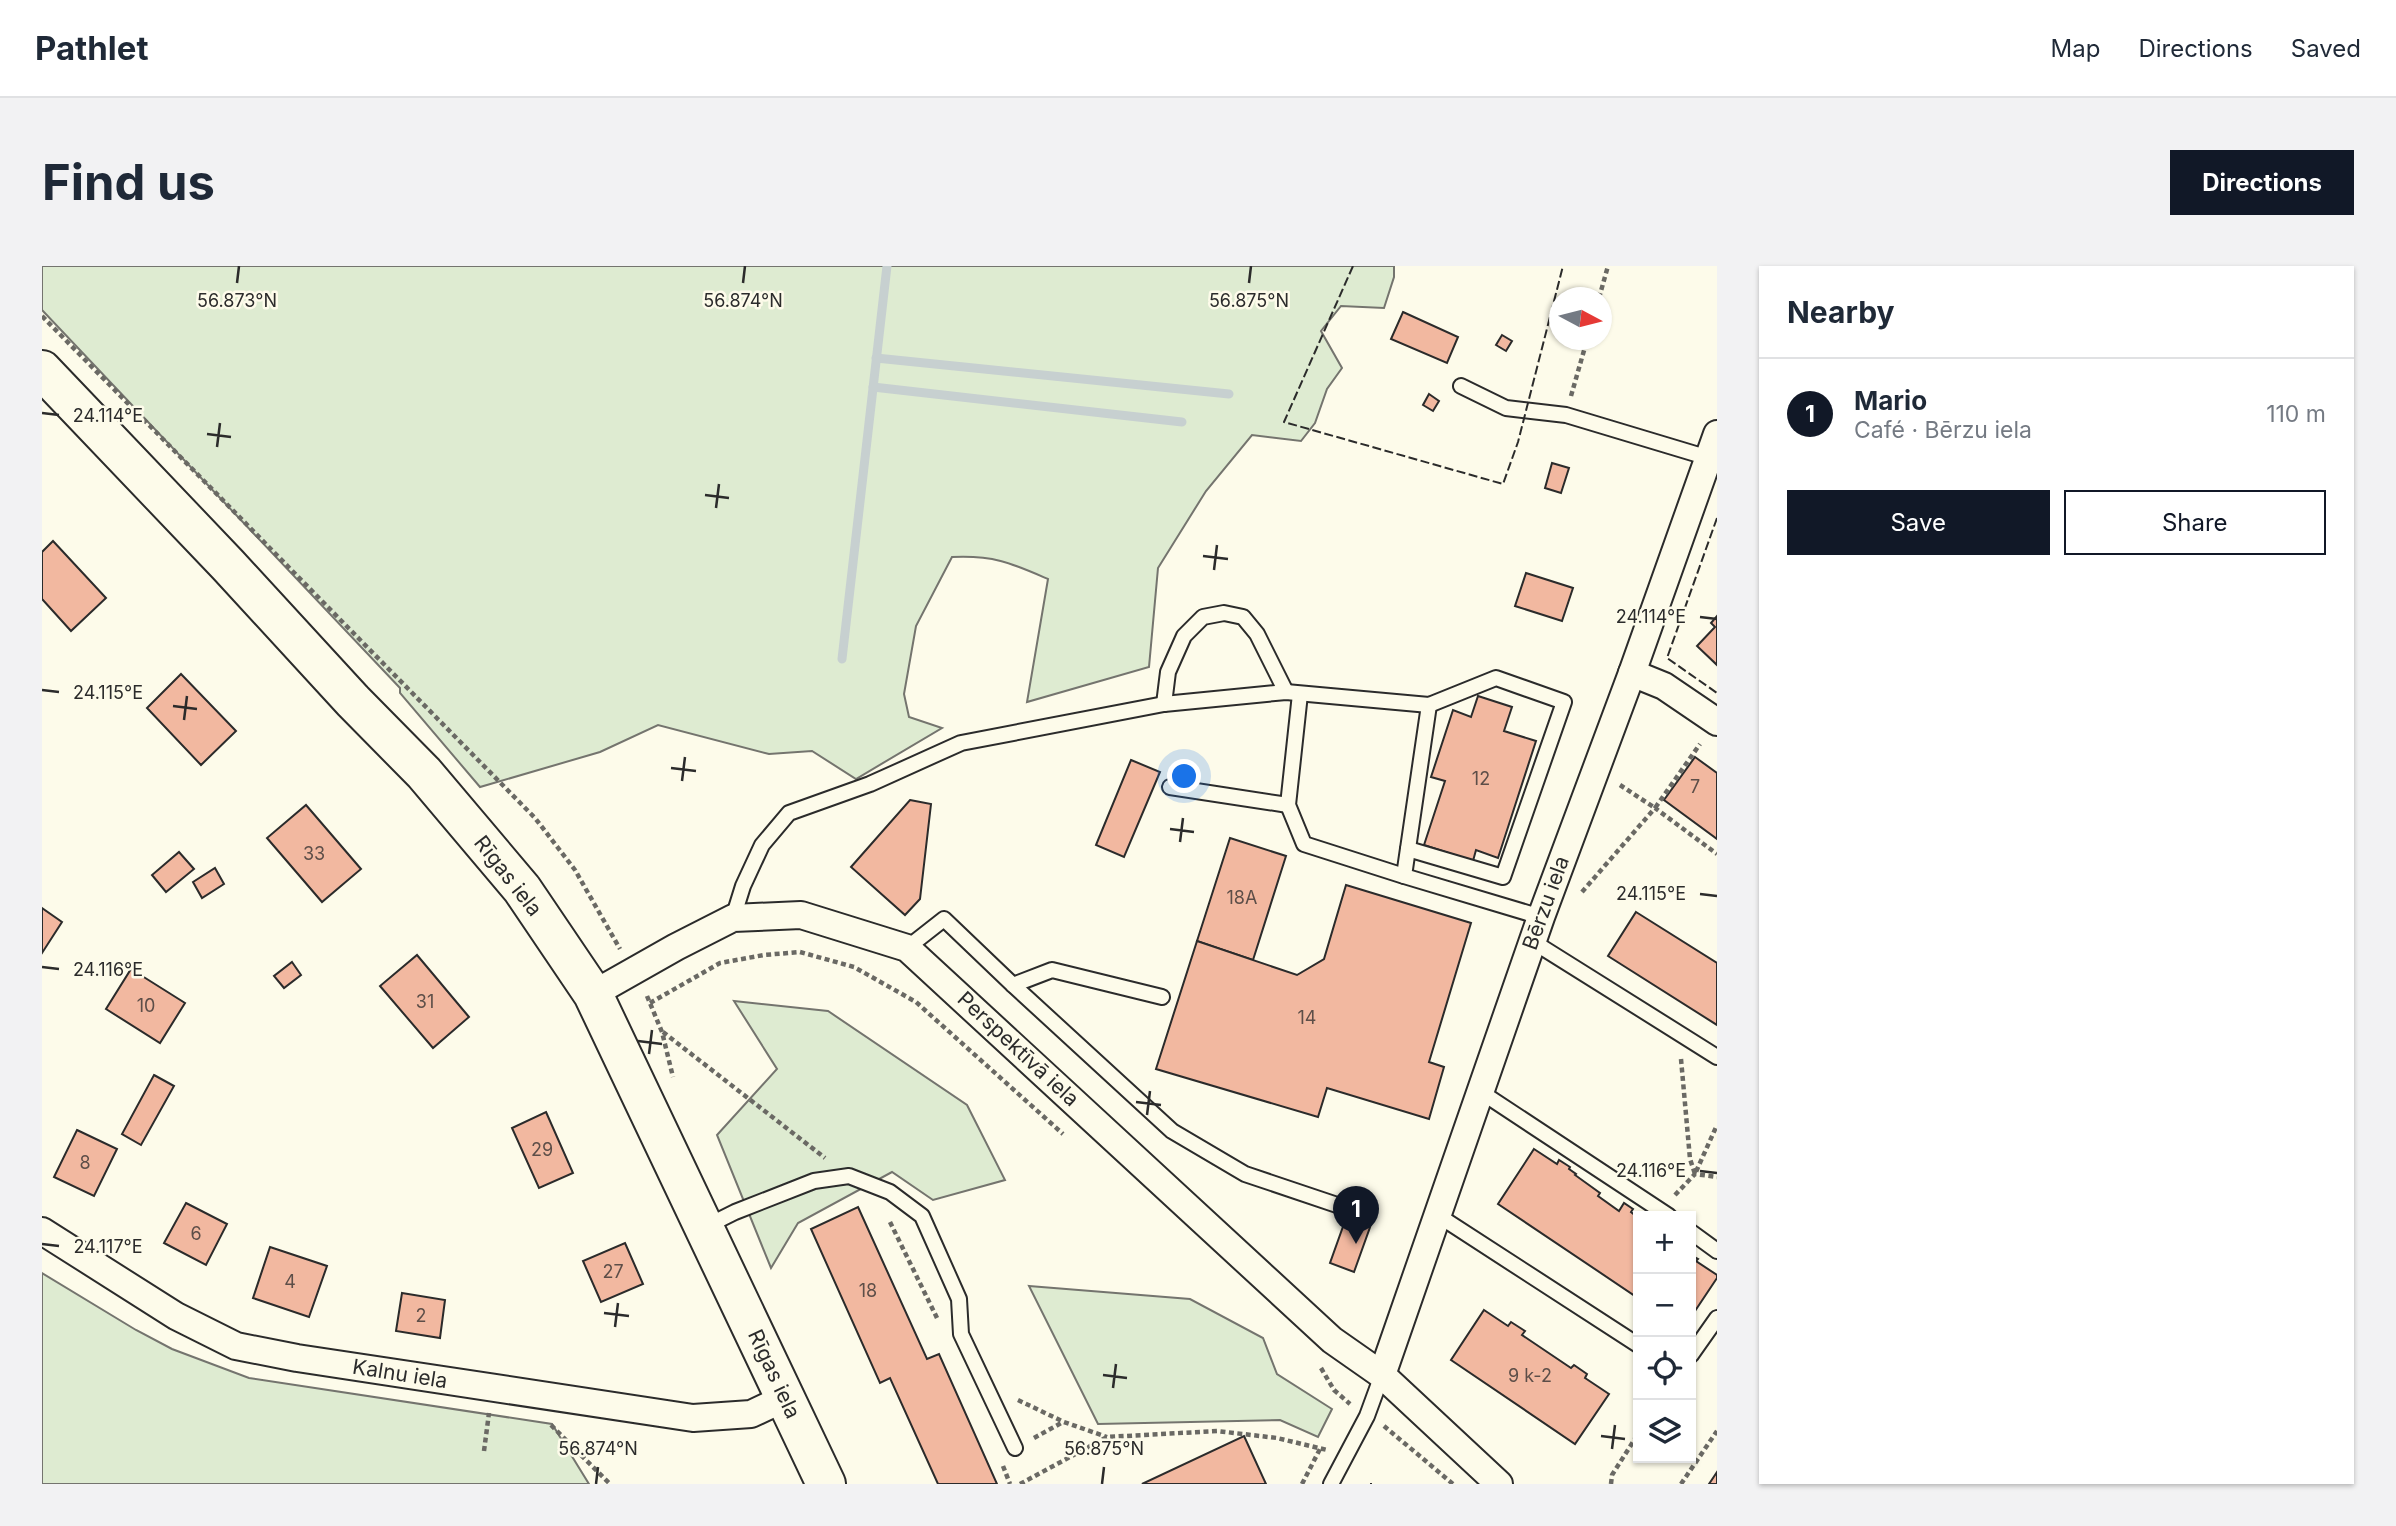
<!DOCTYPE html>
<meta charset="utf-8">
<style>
:root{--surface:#fff;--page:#f2f2f3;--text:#1f2937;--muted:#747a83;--line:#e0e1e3;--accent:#111827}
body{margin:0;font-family:Inter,sans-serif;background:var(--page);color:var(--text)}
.controls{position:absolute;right:21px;bottom:21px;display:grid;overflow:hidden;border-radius:0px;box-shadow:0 2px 5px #0004}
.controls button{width:63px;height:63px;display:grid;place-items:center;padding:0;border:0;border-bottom:2px solid var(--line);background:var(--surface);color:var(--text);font:35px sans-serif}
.compass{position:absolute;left:1507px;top:21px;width:63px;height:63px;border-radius:50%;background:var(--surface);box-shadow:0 2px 5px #0004;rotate:97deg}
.you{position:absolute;left:1143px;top:511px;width:24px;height:24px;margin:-18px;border:5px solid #fff;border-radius:50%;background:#1a73e8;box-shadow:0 0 0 10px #1a73e833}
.badge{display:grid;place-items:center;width:46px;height:46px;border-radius:50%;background:var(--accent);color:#fff;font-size:23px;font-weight:700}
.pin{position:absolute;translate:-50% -58px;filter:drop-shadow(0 2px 4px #0008)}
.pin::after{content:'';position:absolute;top:37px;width:24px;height:21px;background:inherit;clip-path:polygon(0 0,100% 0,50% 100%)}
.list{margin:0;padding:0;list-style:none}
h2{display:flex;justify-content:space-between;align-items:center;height:91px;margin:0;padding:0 28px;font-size:30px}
h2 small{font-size:23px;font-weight:400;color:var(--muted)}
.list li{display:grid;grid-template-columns:46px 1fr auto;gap:21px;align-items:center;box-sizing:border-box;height:112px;padding:0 28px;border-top:2px solid var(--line)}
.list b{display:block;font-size:26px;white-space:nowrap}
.list p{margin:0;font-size:23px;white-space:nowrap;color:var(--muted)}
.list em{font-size:23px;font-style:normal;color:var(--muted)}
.actions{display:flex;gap:14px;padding:21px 28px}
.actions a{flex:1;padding:16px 0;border:2px solid var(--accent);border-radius:0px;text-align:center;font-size:24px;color:var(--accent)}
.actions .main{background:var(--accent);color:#fff}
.icon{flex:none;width:38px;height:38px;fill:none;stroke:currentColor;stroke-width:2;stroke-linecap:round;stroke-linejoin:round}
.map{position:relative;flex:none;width:1675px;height:1218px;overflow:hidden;border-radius:0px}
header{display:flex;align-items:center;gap:42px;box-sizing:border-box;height:98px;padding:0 35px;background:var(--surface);border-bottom:2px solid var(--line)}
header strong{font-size:33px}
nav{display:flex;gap:38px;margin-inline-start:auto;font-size:24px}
.intro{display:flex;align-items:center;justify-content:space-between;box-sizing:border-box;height:168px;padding:0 42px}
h1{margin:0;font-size:49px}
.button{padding:18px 32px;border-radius:0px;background:var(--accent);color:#fff;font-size:24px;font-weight:700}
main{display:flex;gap:42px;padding:0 42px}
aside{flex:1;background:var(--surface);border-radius:0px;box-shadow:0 2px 5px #0004}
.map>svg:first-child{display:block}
.green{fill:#deebd1;stroke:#74746e;stroke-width:2}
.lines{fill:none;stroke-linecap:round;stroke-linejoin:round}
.stream{stroke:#c7d0d0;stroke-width:9}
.building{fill:#f2b8a0;stroke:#2b2b2b;stroke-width:2}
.lane-casing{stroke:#2b2b2b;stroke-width:18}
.street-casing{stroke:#2b2b2b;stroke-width:30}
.secondary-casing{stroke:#2b2b2b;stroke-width:42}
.path{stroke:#6a6964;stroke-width:4.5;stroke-dasharray:5 3.5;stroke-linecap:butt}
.lane{stroke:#fdfbea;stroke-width:14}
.street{stroke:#fdfbea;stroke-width:26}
.secondary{stroke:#fdfbea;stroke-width:38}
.fence{stroke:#2b2b2b;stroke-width:2;stroke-dasharray:9 3.5;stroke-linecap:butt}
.ticks{fill:none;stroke:#2b2b2b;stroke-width:2.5}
.labels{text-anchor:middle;stroke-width:5;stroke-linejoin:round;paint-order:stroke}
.number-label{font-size:18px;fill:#5d4e48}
.street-label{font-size:21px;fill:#2b2b2b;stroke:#fdfbea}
.ticks-label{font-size:18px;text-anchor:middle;fill:#2b2b2b;stroke:#fdfbea;stroke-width:5;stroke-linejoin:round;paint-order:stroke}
</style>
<header>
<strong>Pathlet</strong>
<nav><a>Map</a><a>Directions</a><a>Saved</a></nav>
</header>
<div class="intro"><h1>Find us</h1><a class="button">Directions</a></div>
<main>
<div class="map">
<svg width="1675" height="1218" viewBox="0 0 1675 1218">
<rect width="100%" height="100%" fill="#fdfbea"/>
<g class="green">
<path d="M 0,0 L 1352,0 L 1352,11 L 1342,42 L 1299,40 L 1279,65 L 1300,102 L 1285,123 L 1273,157 L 1259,175 L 1210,169 L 1164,225 L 1116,302 L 1107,401 L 985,436 L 1006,313 C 969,297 952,289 910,291 L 874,360 L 862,428 L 867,451 L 900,462 L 814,513 L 770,485 L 727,488 L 616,459 L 558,486 L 438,521 L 358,427 L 358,422 L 0,44 Z"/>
<polygon points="692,735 786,745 925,839 963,914 891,934 850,906 756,957 729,1002 675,869 735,803"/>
<polygon points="0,1007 94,1064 130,1083 207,1112 510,1158 547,1218 0,1218"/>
<polygon points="987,1020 1148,1033 1221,1072 1235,1108 1290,1143 1276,1171 1238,1154 1056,1158"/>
</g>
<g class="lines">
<g class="stream">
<polyline points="834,92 1187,128"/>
<polyline points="831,121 1140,156"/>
<polyline points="800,393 845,0"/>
</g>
</g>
<g class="building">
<polygon points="1361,46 1416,71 1405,97 1349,73"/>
<polygon points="1460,69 1470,75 1464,85 1454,79"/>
<polygon points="1387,128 1397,135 1391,145 1381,139"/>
<polygon points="1510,197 1527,202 1519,227 1503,222"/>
<polygon points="11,275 64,332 29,365 0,333 0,286"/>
<polygon points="1484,307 1531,322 1520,355 1473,340"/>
<polygon points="1675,350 1675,399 1655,380 1673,361 1669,357"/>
<polygon points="139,408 194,465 159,499 105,442"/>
<polygon points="1436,430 1470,441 1462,465 1494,475 1456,592 1434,584 1431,595 1382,579 1403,515 1389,511 1411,444 1429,451"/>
<polygon points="1653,491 1675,507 1675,573 1622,534"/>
<polygon points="1089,494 1118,506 1082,591 1054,579"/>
<polygon points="868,534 889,538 878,633 863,649 809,601"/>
<polygon points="264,539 319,603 280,636 225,572"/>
<polygon points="1188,572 1244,590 1211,694 1155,675"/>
<polygon points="137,586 152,603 124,626 110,609"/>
<polygon points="173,602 182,618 160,632 151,616"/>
<polygon points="1304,619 1429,657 1387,796 1402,801 1387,853 1285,822 1276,851 1114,803 1155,675 1255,709 1282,693"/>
<polygon points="0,642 20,656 0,687"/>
<polygon points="1594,646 1675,697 1675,759 1566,690"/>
<polygon points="375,689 427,751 391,782 338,720"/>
<polygon points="250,696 259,709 242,722 232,710"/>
<polygon points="89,703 143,737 118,777 64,743"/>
<polygon points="112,809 132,820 99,879 80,868"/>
<polygon points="504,846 531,907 497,922 470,862"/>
<polygon points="35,864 75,883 52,930 12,911"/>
<polygon points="1492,883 1515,898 1517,894 1528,901 1527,903 1534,908 1533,909 1558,927 1556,930 1577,945 1582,937 1591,943 1589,946 1595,951 1593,954 1596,956 1596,1032 1456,938"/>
<polygon points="144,937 185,958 164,999 122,977"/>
<polygon points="816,941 885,1093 897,1088 955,1218 896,1218 848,1112 838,1117 769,963"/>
<polygon points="1308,941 1332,950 1312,1006 1288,997"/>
<polygon points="583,977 601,1018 559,1036 541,995"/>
<polygon points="228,981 285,1000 267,1051 211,1032"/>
<polygon points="1649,984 1651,986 1649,989 1656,993 1654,995 1675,1009 1675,1012 1649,1051"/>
<polygon points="360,1027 403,1034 398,1072 354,1065"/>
<polygon points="1442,1044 1466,1060 1469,1056 1483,1065 1480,1069 1529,1102 1532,1099 1545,1108 1543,1112 1567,1128 1533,1178 1409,1094"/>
<polygon points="1202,1170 1224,1218 1100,1218"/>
<polygon points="1675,1206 1675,1218 1667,1218"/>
</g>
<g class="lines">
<g class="lane-casing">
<g id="lane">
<polyline points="1419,120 1464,142 1524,149 1667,192"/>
<polyline points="1258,428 1246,539 1262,578 1362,610"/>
<polyline points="1122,438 1126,406 1142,370 1161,351 1182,347 1201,351 1215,368 1244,426"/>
<polyline points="1387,439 1362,610 1499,651"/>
<polyline points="1128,521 1246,539"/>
<polyline points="691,652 701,620 720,579 747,547 828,518 919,477 1122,438 1244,426 1387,439 1454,412 1522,436 1461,611 1366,583"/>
<polyline points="1490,675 1675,791"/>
<polyline points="865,682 902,653 971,719 1130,865 1203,908 1298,940"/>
<polyline points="971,719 1010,704 1120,731"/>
<polyline points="1439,826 1627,950"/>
<polyline points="1397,950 1596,1079"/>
<polyline points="663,961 693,946 772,915 807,910 848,926 880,950 917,1033 919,1068 973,1182"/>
<polyline points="1649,966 1675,985"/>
<polyline points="1649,1089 1675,1052"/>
<polyline points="1289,1218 1325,1150 1340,1109"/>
</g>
</g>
<g class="street-casing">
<g id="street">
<polyline points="1590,407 1622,420 1675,456"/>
<polyline points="551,728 634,681 691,652 759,649 865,682 1290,1074 1340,1109 1457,1218"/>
<polyline points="0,965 134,1050 194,1080 255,1092 651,1152 709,1148 743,1132"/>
<polyline points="1340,1109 1499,651 1590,407 1675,168"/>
</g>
</g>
<g class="secondary-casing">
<polyline id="secondary" points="0,104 186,299 311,435 382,507 480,623 551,728 784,1218"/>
</g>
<g class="path">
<polyline points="1557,32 1566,0"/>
<polyline points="0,50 493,552 533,604 578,683"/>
<polyline points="1529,130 1545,74"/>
<polyline points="1578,519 1613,542 1658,478"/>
<polyline points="1540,626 1613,542 1675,588"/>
<polyline points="605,730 620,766 631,811"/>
<polyline points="608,737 678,697 722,689 758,686 812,701 874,736 1021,868"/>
<polyline points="621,766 783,892"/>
<polyline points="1639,793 1648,893 1653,908 1675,859"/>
<polyline points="1633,929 1653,908 1675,911"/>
<polyline points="848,956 895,1052"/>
<polyline points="1279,1102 1292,1124 1308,1138"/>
<polyline points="976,1134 1022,1156 1065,1171"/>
<polyline points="509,1159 568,1218"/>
<polyline points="1342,1160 1411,1218"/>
<polyline points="992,1172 1021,1156"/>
<polyline points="442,1185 447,1147"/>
<polyline points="961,1200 968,1218"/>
<polyline points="978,1218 1065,1171 1175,1165 1235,1172 1285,1184"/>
<polyline points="1260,1218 1278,1183"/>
<polyline points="1569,1218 1570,1209 1596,1168"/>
<polyline points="1639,1218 1675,1165"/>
</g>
<use href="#lane" class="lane"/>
<use href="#street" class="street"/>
<use href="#secondary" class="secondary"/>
<g class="fence">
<polyline points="1311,0 1242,156 1461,218 1476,176 1521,0"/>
<polyline points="1675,252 1625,392 1675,427"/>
<polyline points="1328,1218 1330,1218"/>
</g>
</g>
<path class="ticks" d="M 195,17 L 197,0M 701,17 L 703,0M 1207,17 L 1209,0M 0,147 L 17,149M 165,168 L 189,171M 175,181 L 178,157M 663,229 L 687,232M 674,242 L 677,218M 1161,290 L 1186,293M 1172,304 L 1175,279M 1658,351 L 1675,353M 0,424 L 17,426M 131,440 L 155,443M 142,454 L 145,430M 629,502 L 654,505M 640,515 L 643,491M 1128,563 L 1152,566M 1138,576 L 1141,552M 1658,628 L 1675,630M 0,701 L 17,703M 596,775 L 620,778M 607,788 L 610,764M 1094,836 L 1119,839M 1105,849 L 1108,825M 1658,905 L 1675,907M 0,978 L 17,980M 562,1047 L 587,1050M 573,1061 L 576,1037M 1061,1109 L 1085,1112M 1071,1122 L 1074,1098M 1559,1170 L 1583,1173M 1570,1183 L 1573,1159M 554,1218 L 556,1201M 1060,1218 L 1062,1201"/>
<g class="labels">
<g class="number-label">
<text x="1439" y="519">12</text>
<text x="1653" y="527">7</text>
<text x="272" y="594">33</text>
<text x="1200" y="638">18A</text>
<text x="383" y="742">31</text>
<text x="104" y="746">10</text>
<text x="1265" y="758">14</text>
<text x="500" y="890">29</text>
<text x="43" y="903">8</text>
<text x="154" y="974">6</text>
<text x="571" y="1012">27</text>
<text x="248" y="1022">4</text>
<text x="826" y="1031">18</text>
<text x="379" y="1056">2</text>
<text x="1488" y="1116">9 k-2</text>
</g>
<g class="street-label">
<text transform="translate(466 610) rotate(52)" y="7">Rīgas iela</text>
<text transform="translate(1504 637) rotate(-70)" y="7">Bērzu iela</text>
<text transform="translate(976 783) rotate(43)" y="7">Perspektīvā iela</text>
<text transform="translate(358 1108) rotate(9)" y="7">Kalnu iela</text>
<text transform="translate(732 1108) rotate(65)" y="7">Rīgas iela</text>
</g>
</g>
<g class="ticks-label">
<text x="195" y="41">56.873°N</text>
<text x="701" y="41">56.874°N</text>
<text x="1207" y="41">56.875°N</text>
<text x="66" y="156">24.114°E</text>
<text x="1609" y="357">24.114°E</text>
<text x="66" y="433">24.115°E</text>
<text x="1609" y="634">24.115°E</text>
<text x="66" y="710">24.116°E</text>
<text x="1609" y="911">24.116°E</text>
<text x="66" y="987">24.117°E</text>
<text x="556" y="1189">56.874°N</text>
<text x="1062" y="1189">56.875°N</text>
</g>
</svg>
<div class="controls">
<button>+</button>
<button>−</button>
<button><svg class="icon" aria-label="locate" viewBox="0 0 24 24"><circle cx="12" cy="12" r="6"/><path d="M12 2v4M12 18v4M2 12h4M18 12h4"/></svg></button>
<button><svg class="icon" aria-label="layers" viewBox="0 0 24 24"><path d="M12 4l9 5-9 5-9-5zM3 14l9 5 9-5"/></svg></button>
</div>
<svg class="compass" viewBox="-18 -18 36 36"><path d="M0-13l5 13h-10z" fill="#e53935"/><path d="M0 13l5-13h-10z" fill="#747a83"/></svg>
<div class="you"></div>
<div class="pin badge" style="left:1314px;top:978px">1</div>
</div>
<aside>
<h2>Nearby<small></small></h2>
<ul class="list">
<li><span class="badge">1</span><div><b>Mario</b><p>Café · Bērzu iela</p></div><em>110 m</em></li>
</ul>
<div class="actions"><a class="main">Save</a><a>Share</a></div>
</aside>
</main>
